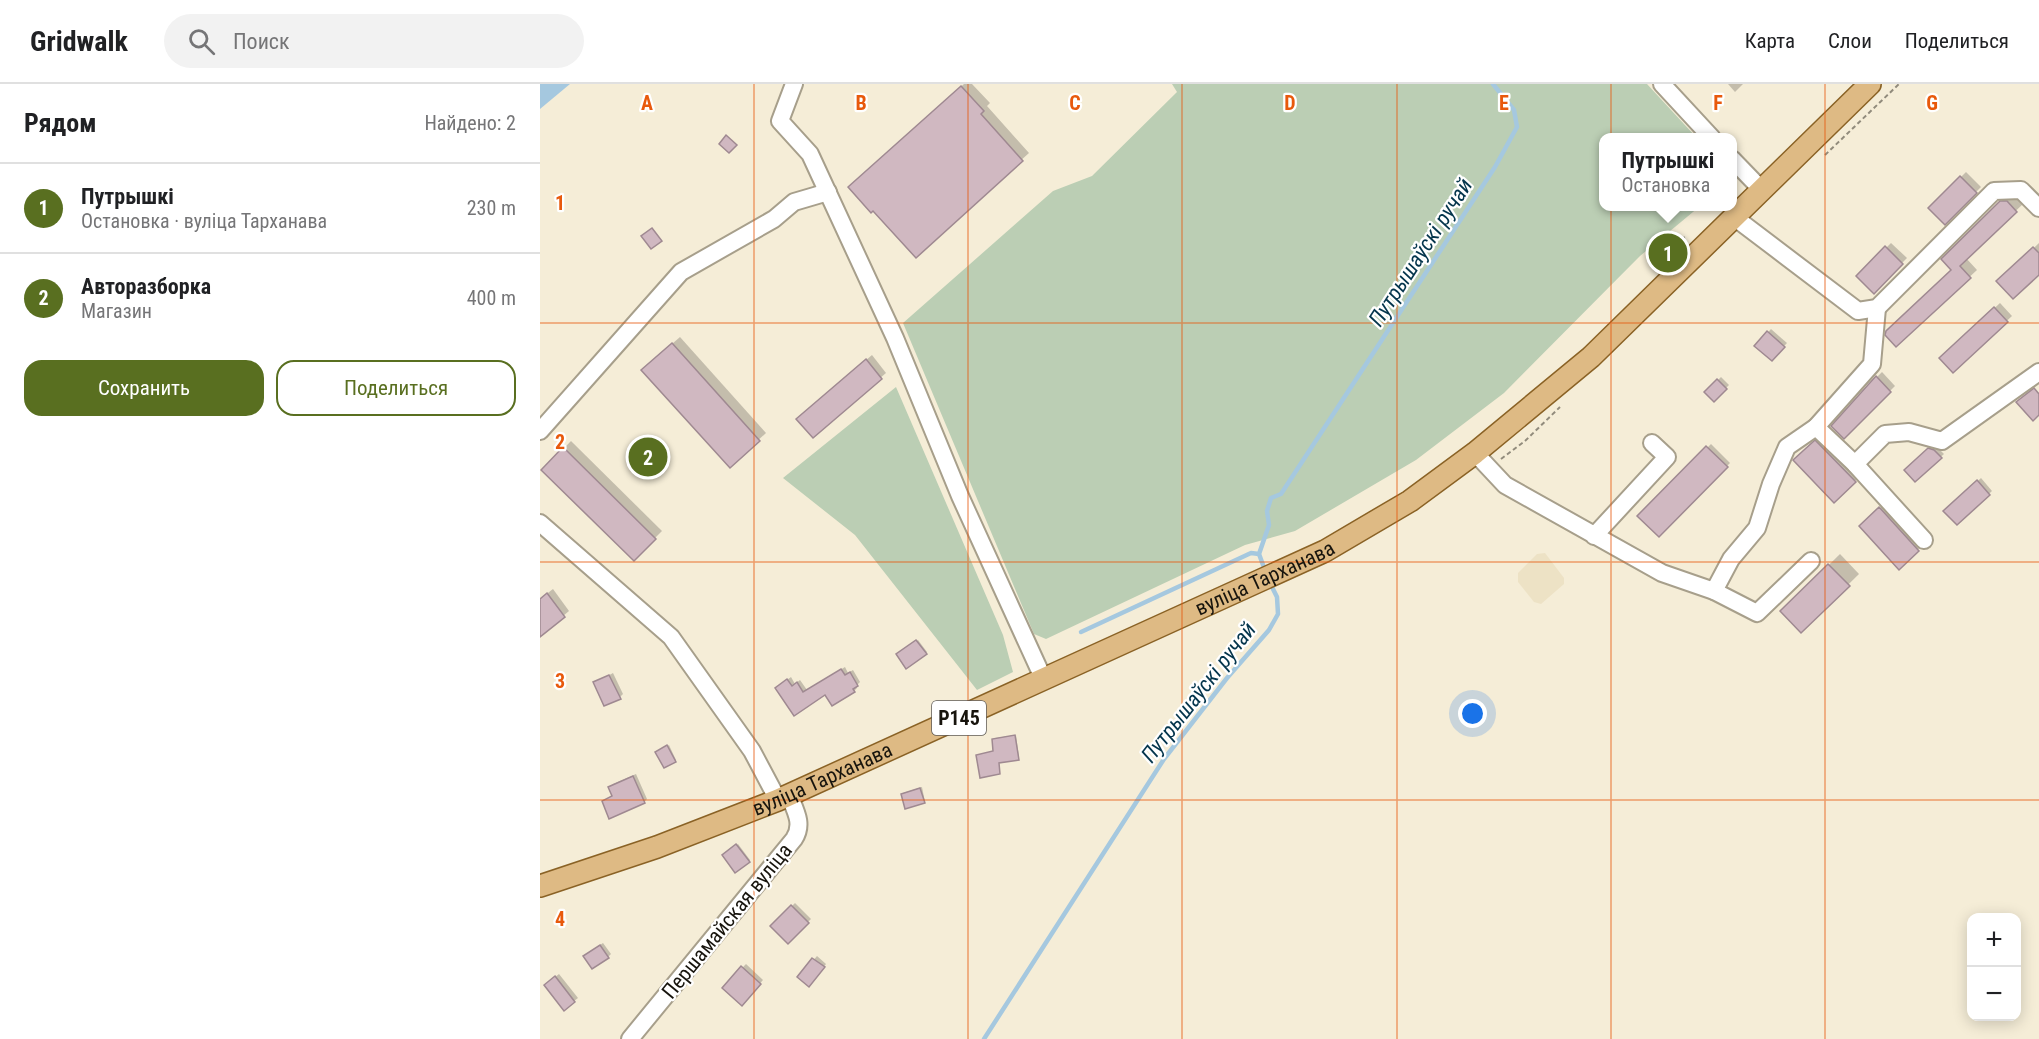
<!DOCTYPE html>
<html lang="ru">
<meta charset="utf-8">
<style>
:root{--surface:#fff;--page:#f2f2f2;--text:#202124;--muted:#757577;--line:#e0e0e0;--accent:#596f20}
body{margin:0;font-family:"Roboto Condensed",sans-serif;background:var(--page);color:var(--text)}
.controls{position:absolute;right:18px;bottom:18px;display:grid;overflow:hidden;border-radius:12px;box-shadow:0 3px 15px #0003}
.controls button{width:54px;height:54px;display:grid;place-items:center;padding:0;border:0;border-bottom:2px solid var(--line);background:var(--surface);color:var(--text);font:30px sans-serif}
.you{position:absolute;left:933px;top:630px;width:21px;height:21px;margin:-15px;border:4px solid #fff;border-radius:50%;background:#1a73e8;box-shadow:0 0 0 9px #1a73e833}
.badge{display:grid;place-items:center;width:39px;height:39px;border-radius:50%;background:var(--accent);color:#fff;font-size:20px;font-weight:700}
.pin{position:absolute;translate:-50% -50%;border:3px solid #fff;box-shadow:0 2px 6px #0006}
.popup{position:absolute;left:1059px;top:49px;width:138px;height:78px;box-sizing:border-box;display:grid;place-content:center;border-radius:12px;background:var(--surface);filter:drop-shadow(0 2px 4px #0005);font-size:20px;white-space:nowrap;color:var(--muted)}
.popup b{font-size:22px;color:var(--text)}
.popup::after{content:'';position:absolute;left:50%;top:100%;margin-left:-12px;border:12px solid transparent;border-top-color:var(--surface)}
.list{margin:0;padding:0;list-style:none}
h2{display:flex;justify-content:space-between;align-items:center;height:78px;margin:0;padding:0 24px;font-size:26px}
h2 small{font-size:20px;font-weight:400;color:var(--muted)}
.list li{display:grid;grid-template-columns:39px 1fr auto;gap:18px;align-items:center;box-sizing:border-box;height:90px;padding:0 24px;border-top:2px solid var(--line)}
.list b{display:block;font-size:22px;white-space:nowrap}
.list p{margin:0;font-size:20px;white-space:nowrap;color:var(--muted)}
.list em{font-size:20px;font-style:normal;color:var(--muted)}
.actions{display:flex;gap:12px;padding:18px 24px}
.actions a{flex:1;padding:14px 0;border:2px solid var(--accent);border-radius:18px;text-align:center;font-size:21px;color:var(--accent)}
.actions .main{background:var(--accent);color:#fff}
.icon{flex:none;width:33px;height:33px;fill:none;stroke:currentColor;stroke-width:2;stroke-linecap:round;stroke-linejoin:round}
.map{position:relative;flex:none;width:1499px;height:955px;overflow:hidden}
header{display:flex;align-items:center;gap:36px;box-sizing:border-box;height:84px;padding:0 30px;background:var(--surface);border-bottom:2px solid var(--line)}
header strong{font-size:28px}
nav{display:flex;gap:33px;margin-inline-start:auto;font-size:21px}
.search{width:420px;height:54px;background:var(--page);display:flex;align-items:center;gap:15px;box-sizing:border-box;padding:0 21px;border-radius:33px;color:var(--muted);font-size:22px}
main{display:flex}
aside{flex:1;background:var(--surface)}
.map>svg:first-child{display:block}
.built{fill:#ede2c5}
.green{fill:#bbceb4}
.water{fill:#a5c8df}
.shadow{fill:#0003}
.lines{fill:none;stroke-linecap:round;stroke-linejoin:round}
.stream{stroke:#a5c8df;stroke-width:4.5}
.building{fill:#d0b8c1;stroke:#9f8991;stroke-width:1.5}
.minor-casing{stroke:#a79f8b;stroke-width:20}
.major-casing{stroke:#8a6225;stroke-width:24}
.path{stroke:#918b7c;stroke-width:2;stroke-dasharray:4.5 3;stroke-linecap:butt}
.minor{stroke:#fff;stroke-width:16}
.major{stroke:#deba84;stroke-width:21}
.grid{fill:none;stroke:#e8590c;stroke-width:1.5;stroke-opacity:0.55}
.labels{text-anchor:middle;stroke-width:4.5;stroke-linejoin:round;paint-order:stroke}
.shield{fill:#fff;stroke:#5d5a56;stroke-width:1.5}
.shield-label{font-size:20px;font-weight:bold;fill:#17140d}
.street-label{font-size:21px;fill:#17140d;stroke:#fff}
.water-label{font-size:22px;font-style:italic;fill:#04354c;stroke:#fff}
.grid-label{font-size:20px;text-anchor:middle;font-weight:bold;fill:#e8590c;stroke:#fff;stroke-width:4.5;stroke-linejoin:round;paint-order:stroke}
</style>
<header>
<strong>Gridwalk</strong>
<div class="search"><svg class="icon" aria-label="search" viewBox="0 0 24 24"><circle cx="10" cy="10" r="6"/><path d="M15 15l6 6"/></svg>Поиск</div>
<nav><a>Карта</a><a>Слои</a><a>Поделиться</a></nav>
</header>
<main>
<aside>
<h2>Рядом<small>Найдено: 2</small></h2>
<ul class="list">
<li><span class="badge">1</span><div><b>Путрышкі</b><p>Остановка · вуліца Тарханава</p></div><em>230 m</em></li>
<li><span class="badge">2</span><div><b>Авторазборка</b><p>Магазин</p></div><em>400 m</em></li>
</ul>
<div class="actions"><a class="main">Сохранить</a><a>Поделиться</a></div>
</aside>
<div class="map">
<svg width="1499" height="955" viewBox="0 0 1499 955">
<rect width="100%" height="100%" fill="#f5edd7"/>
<polygon class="built" points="1005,469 1024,494 1024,500 1001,520 994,518 978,498 978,489 997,470"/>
<g class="green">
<polygon points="632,0 1107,0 1156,53 1064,54 1064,122 1159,123 1100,172 964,309 876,376 755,447 705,461 506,555 494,550 363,239 513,107 552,92 637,8"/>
<polygon points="356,303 463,551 473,588 437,606 315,451 243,394"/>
</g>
<polygon class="water" points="0,0 30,0 0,25"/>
<g class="shadow">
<polygon points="424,0 432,0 450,19 447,22 489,69 376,172 317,96"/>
<polygon points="1188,0 1203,0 1195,8"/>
<polygon points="1426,88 1441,103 1405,139 1390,124"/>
<polygon points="1468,111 1474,111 1483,120 1426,174 1437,186 1356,261 1413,186 1403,175"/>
<polygon points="1351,159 1367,174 1334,207 1318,192"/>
<polygon points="1499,159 1499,189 1459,197"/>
<polygon points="1460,219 1472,232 1413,287 1401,274"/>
<polygon points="1231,245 1247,259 1232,275 1216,262"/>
<polygon points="140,253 226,349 190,382 110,279"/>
<polygon points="332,271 346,289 273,352 263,330"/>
<polygon points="1342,288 1355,302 1304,353 1337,293"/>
<polygon points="1181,293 1189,301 1174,316 1166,308"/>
<polygon points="1281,353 1320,392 1294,417 1260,371"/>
<polygon points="31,357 122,447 94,475 3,386"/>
<polygon points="1171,360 1190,379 1119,451 1100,432"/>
<polygon points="1393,362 1397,363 1404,370 1375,396 1366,386"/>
<polygon points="1441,394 1452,407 1417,439 1406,427"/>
<polygon points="1351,414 1389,455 1359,484 1331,432"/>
<polygon points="1300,470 1319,490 1261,547 1242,527"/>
<polygon points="13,505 29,527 3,549 0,545 0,515"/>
<polygon points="378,556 387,568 367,583 358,570"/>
<polygon points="305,583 308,589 313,586 320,598 316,602 317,604 314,607 285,609 255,630 240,601 251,593 255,600 260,596 267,606"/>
<polygon points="73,589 83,610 80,613 55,599"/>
<polygon points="476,651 479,673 459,677 459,689 438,671 455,667 455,654"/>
<polygon points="129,661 136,676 135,677 118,667"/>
<polygon points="96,690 107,715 104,718 63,718 73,711 70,704 73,700"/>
<polygon points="382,703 385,718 362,710 363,709"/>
<polygon points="198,760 210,776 195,787 184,771"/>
<polygon points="255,819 271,835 248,858 232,842"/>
<polygon points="63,859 71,870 68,873 48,869"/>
<polygon points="277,872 286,880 272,898 259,893"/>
<polygon points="206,880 223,896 202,920 184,903"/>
<polygon points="19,890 38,914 25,924 9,898"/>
</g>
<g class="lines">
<g class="stream">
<polyline points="726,489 719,470 729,441 727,427 731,414 741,410 955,83 977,43 974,26 953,0"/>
<polyline points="541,548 711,469 719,470"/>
<polyline points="444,955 624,675 687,594 729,546 738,530 737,513 730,499"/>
</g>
</g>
<g class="building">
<polygon points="421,2 444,27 441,30 483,77 376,174 333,127 331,129 308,103"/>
<polygon points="186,51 197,61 189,69 179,60"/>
<polygon points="1420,92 1437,109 1405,141 1388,124"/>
<polygon points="1460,117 1467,117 1477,128 1420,182 1431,194 1356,263 1345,251 1346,247 1411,186 1401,175"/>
<polygon points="112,144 122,157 111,165 101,152"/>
<polygon points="1345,162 1363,180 1334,210 1316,192"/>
<polygon points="1493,163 1499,169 1499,191 1473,215 1456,197"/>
<polygon points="1454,223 1468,238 1413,289 1399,274"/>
<polygon points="1227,247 1245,263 1232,277 1214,262"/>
<polygon points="132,259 220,357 190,384 101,286"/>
<polygon points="326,275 342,295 273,354 256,335"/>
<polygon points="1336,292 1351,308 1304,355 1291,342"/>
<polygon points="1177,295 1187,305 1174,318 1164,308"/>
<polygon points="1494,304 1499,310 1499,331 1493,337 1476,318"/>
<polygon points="1275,356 1316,398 1294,419 1253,376"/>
<polygon points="1166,362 1188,383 1119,453 1097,432"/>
<polygon points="23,363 116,455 94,477 1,386"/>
<polygon points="1388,364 1394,366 1402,374 1375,398 1364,386"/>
<polygon points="1437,396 1450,411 1417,441 1403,427"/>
<polygon points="1339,423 1379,467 1359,486 1319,442"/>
<polygon points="1288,480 1310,502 1261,549 1240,527"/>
<polygon points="7,509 25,533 0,553 0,515"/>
<polygon points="376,556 387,570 366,585 356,570"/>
<polygon points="301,585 305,591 310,588 318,602 313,605 315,608 292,622 285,611 254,632 235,604 247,595 252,602 257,598 263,608"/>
<polygon points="69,591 81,615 64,622 53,598"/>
<polygon points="475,651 479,676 459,679 460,690 440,694 436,671 453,667 452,655"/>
<polygon points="127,661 136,678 124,684 115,668"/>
<polygon points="93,692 105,719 69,735 62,717 72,712 68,703"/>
<polygon points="380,704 385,719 365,725 361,710"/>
<polygon points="196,760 210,778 195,789 182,771"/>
<polygon points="251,821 269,839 248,860 230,842"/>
<polygon points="60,861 69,874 52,885 43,872"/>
<polygon points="272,874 285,883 269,903 257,893"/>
<polygon points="201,882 221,900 202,922 182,904"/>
<polygon points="15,892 35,918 24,927 4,901"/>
</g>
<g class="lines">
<g class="minor-casing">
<g id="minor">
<polyline points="254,0 240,37 270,70 355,254 420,412 504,596"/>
<polyline points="1122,0 1172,54"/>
<polyline points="1192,75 1222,106"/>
<polyline points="1194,133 1318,227 1337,224 1454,107 1481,106 1499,124"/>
<polyline points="1276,343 1332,280 1337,224"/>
<polyline points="0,347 141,188 234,135 254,118 288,108"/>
<polyline points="935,369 965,401 1122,489 1174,507 1191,475 1217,444 1231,400 1247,363 1276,343 1315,380 1384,456"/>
<polyline points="1315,380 1345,350 1369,348 1402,357 1499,288"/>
<polyline points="0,439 131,553 212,667 238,716"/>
<polyline points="1054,452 1127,373 1112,359"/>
<polyline points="1174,507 1217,529 1271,477"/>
<path d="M 90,955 L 254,755 C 264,740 255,726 249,711"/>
</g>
</g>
<g class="major-casing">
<g id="major">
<path id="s1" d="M 0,802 L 117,763 L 238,716 L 785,467 L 870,417 L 935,369 L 1051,273 L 1330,0"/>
</g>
</g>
<g class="path">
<polyline points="1285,71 1359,0"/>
<polyline points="1115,182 1142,154 1148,153"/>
<polyline points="961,375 985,357 1020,323"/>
</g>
<use href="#minor" class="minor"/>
<use href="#major" class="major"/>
</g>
<path class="grid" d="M 214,0 L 214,955M 428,0 L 428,955M 642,0 L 642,955M 857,0 L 857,955M 1071,0 L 1071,955M 1285,0 L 1285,955M 0,239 L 1499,239M 0,478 L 1499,478M 0,716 L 1499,716"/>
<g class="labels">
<rect class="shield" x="392" y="617" width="54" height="34" rx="4.5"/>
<g class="shield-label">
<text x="419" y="641">Р145</text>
</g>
<g class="street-label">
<text dy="7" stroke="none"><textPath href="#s1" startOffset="788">вуліца Тарханава</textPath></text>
<text dy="7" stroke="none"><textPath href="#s1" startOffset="302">вуліца Тарханава</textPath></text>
<text transform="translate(187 837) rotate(-51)" y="7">Першамайская вуліца</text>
</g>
<g class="water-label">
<text transform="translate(880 168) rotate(-57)" y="8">Путрышаўскі ручай</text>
<text transform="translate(658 608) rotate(-52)" y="8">Путрышаўскі ручай</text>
</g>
</g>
<g class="grid-label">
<text x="107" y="26">A</text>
<text x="321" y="26">B</text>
<text x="535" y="26">C</text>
<text x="750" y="26">D</text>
<text x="964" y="26">E</text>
<text x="1178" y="26">F</text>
<text x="1392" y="26">G</text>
<text x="20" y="126">1</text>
<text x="20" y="365">2</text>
<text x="20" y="604">3</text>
<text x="20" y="842">4</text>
</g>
</svg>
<div class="controls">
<button>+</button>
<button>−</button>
</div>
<div class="you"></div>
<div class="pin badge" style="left:1128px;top:169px">1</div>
<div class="popup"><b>Путрышкі</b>Остановка</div>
<div class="pin badge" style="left:108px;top:373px">2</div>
</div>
</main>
